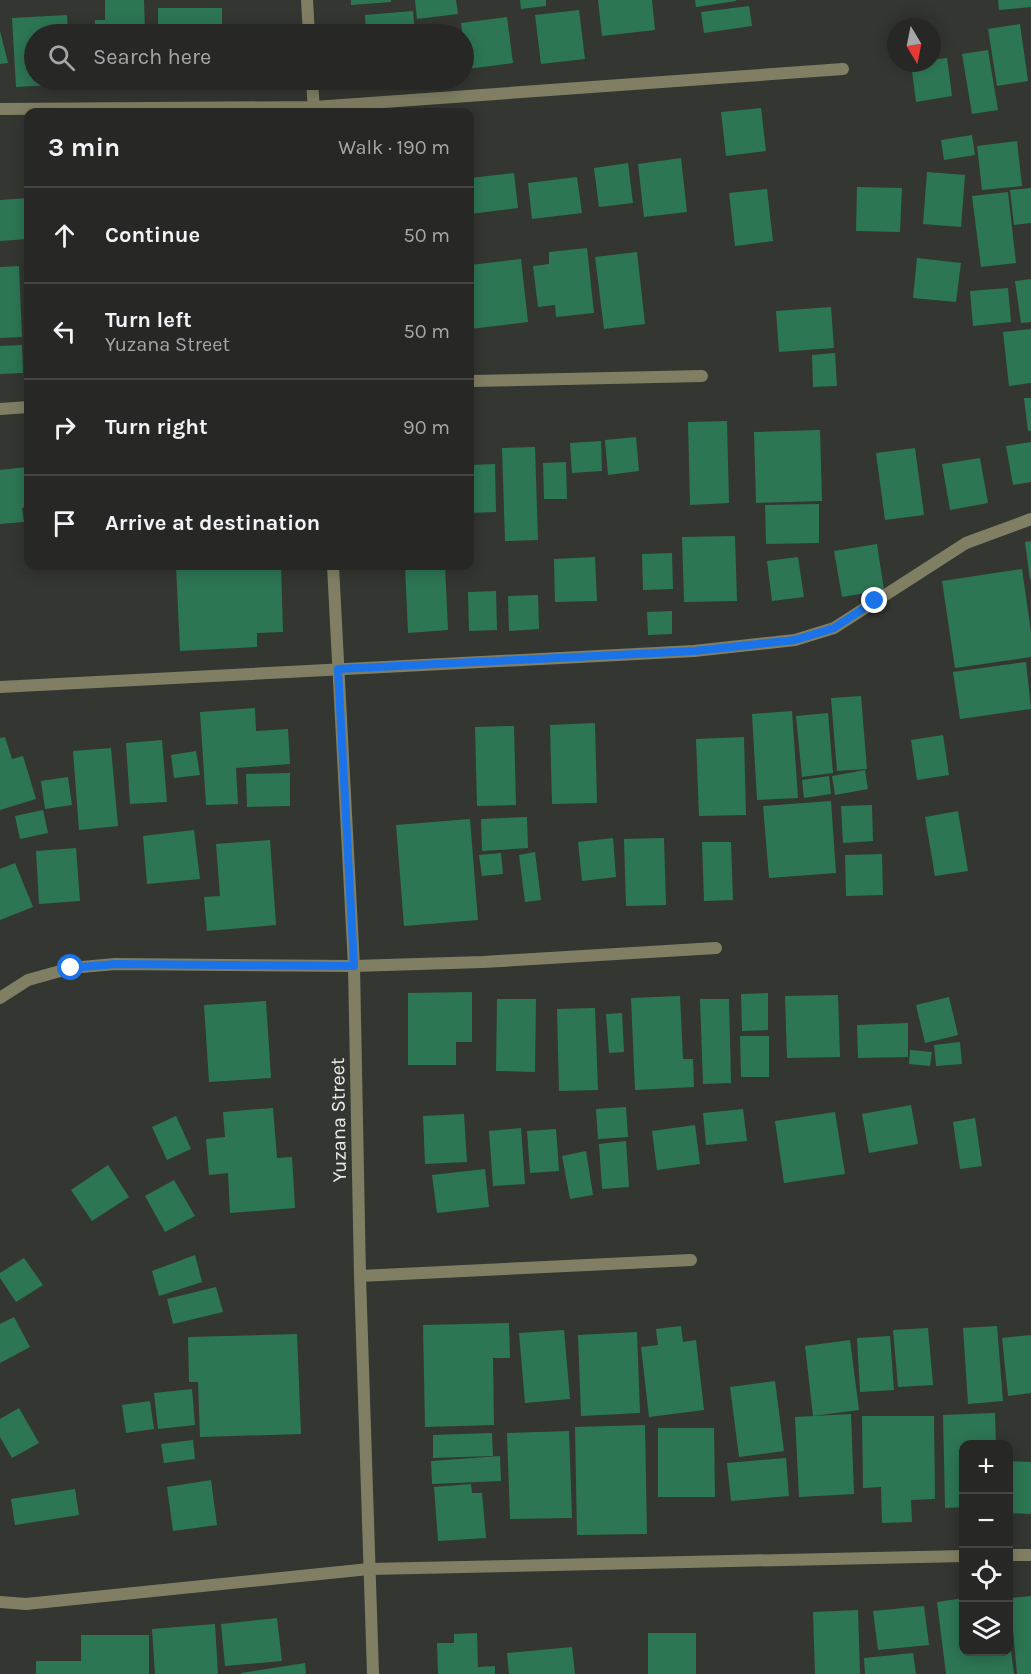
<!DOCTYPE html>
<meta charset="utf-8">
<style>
:root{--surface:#272826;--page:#333432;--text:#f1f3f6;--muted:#a4a6a7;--line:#434443}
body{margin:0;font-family:Karla,sans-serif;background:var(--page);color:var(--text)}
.controls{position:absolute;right:18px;bottom:18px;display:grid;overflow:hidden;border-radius:12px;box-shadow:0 3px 15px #0003}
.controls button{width:54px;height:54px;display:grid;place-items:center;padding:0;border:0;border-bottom:2px solid var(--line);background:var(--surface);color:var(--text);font:30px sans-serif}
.compass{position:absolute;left:887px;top:18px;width:54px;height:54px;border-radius:50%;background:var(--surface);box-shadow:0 3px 15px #0003;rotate:170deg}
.stop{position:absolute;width:18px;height:18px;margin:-14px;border:4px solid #1a73e8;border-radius:50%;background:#fff}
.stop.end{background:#1a73e8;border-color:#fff;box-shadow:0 2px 6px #0008}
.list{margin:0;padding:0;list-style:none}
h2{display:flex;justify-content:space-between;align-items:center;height:78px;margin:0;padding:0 24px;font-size:26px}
h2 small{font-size:20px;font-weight:400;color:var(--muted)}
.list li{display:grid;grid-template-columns:39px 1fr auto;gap:18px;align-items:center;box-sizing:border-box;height:96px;padding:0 24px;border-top:2px solid var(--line)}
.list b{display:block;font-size:22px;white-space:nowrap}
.list p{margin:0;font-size:20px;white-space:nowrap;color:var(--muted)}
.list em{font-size:20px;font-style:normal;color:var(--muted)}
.icon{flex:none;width:33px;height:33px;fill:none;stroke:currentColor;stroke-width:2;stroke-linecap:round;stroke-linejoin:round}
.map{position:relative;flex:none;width:1031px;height:1674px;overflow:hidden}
.search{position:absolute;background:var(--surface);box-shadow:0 3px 15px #0003;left:24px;top:24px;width:450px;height:66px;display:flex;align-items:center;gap:15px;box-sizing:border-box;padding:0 21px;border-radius:33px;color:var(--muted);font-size:22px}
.panel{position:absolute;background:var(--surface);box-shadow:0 3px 15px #0003;left:24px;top:108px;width:450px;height:462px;border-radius:12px}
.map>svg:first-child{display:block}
.building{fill:#2d7654}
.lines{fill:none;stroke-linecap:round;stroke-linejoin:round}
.minor{stroke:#817f63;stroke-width:12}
.tertiary{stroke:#817f63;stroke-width:12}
.route{stroke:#1a73e8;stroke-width:8}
.labels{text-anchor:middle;stroke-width:4.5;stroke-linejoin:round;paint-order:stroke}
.street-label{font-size:20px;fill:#ebecea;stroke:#343632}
</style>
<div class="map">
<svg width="1031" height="1674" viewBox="0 0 1031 1674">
<rect width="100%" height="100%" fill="#343632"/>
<g class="building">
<polygon points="105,0 144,0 145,34 95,34 95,20 105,20"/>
<polygon points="351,0 391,0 391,2 351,5"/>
<polygon points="415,0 456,0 458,14 417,19"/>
<polygon points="520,0 546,0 546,6 521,9"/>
<polygon points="598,0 652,0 655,30 602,36"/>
<polygon points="695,0 736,0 736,1 696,7"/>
<polygon points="998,0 1031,0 1031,7 999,10"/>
<polygon points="749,6 752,26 704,33 701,12"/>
<rect x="158" y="8" width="64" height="26"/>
<polygon points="579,10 585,59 541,64 535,15"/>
<polygon points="413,11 415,34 366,34 365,15"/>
<polygon points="67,15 68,34 34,34 34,80 71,80 71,84 16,87 12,18"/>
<polygon points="507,17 513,63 467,69 461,23"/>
<polygon points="1020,24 1028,81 997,86 988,29"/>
<polygon points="0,31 8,63 0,64"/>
<polygon points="988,50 998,110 972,114 962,54"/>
<polygon points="947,58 952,96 916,102 911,63 932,63 932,60"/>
<polygon points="761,108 766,151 726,156 721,112"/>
<polygon points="972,135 975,155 944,160 941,140"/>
<polygon points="1017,141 1022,186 982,190 977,146"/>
<polygon points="681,158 687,212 644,217 638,164"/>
<polygon points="628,163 633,203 599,207 594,168"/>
<polygon points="927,172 965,175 961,227 923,224"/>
<polygon points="514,173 518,208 470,214 470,178"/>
<polygon points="577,177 582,213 532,219 528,183"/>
<polygon points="857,187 902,188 900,232 856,231"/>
<polygon points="1031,188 1031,223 1014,225 1010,190"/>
<polygon points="767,189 773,241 735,246 729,193"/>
<polygon points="1008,192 1016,263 981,267 972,196"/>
<polygon points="28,198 28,232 26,232 27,239 0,241 0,200"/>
<polygon points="587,248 594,313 556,317 555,305 538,307 533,266 549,264 549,252"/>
<polygon points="637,252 645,324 604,329 595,257"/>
<polygon points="917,258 961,263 956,302 913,298"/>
<polygon points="521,259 528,322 470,329 470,265"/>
<polygon points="19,266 22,337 0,338 0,267"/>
<polygon points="1031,279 1031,322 1021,323 1015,281"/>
<polygon points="1008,288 1011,322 973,326 970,291"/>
<polygon points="831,307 834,348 779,352 776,311"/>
<polygon points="1031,329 1031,383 1009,386 1003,332"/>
<polygon points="22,345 23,373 0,374 0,346"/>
<polygon points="835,353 837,386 813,387 812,355"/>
<polygon points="1024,398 1031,398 1031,431 1028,431"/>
<polygon points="727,421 729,503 690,505 688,422"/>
<polygon points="820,430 822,501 756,503 754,432"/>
<polygon points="636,437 639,471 608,475 605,440"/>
<polygon points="601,441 602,471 572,473 570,443"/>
<polygon points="1031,442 1031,482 1013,485 1006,446"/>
<polygon points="535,447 538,540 505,541 502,448"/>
<polygon points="915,448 924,515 885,520 876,453"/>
<polygon points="980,458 988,503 950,510 942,464"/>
<polygon points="566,462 567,499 544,499 543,463"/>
<polygon points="495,464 496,512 470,513 470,465"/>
<polygon points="28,467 28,507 22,508 24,522 0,524 0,470"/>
<polygon points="819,504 819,543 766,544 765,505"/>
<polygon points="735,536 737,601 684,602 682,537"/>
<polygon points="1031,541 1031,579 1030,580 1025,542"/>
<polygon points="877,544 884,590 842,597 834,551"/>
<polygon points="672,553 673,589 643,590 642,554"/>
<polygon points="595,557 597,601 555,602 554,559"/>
<polygon points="798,557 804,597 772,601 767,561"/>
<polygon points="176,566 281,566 283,632 257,633 257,647 180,651"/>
<polygon points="405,566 445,566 448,630 408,633"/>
<polygon points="1022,569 1031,632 1031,657 955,668 942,581"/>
<polygon points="496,591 497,630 469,631 468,592"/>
<polygon points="538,595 539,629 509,631 508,596"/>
<polygon points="672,611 672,634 648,635 647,612"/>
<polygon points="1026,662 1031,709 960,719 953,672"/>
<polygon points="861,696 867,769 837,771 831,698"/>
<polygon points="255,708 256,731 288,729 290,764 236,768 238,804 206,805 200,712"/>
<polygon points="792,711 798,798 757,800 752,714"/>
<polygon points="828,713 833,773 802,777 796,716"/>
<polygon points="595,723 597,803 552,804 550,725"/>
<polygon points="514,726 516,805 477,806 475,727"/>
<polygon points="943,735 949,775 917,780 911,740"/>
<polygon points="5,737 12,759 23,756 36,799 0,810 0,738"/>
<polygon points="744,737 746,815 699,816 696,739"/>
<polygon points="162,740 167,802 130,804 126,743"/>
<polygon points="111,748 118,826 79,830 73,751"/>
<polygon points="196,751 200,775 174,778 171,755"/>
<polygon points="865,770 868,789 835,795 832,776"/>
<polygon points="290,773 290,806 247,807 246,774"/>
<polygon points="829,776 831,794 804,798 802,780"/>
<polygon points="68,777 72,805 45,809 41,781"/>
<polygon points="831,801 836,873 769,878 763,806"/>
<polygon points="872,805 873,841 843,843 841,806"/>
<polygon points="43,810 48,833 20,839 15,816"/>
<polygon points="958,811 968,871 935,876 925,817"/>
<polygon points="527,817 528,848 482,851 481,819"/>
<polygon points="470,819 478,920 404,926 396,825"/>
<polygon points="194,830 200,879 147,884 143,836"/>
<polygon points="613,838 616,877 582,881 578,842"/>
<polygon points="664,838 666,905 626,906 624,839"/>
<polygon points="270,840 276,925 207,931 204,897 220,896 216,844"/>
<polygon points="702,842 731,842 733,900 704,901"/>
<polygon points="76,848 80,901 39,904 36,851"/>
<polygon points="535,852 541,900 525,902 519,855"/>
<polygon points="501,853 503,874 482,876 479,855"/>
<polygon points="882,854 883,895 846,896 845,855"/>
<polygon points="15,863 33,907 0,920 0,869"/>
<polygon points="472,992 472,1042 456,1042 456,1065 408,1065 408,993"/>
<polygon points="768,993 768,1030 742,1031 741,994"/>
<polygon points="838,995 840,1057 787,1058 785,996"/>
<polygon points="680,996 683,1059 693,1059 694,1087 635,1090 631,998"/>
<polygon points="949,997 958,1035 925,1043 916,1005"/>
<polygon points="497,999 536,999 535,1072 496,1071"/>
<polygon points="700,999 729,999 731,1083 703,1084"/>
<polygon points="266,1001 271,1078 209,1082 204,1005"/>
<polygon points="595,1008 598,1090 559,1091 557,1009"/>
<polygon points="622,1013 624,1052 609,1053 606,1014"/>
<polygon points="908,1023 908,1057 858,1058 857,1025"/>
<polygon points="740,1036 769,1036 769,1077 741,1077"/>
<polygon points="960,1042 962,1064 936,1066 934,1045"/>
<polygon points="910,1050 932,1052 930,1066 909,1064"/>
<polygon points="911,1105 918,1144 869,1153 862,1114"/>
<polygon points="626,1107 628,1137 598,1139 596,1109"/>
<polygon points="273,1108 277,1158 292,1157 295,1208 230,1213 228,1173 209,1175 206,1139 225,1137 223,1112"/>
<polygon points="743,1109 747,1141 706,1145 703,1113"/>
<polygon points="835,1112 845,1174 784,1183 775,1121"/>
<polygon points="464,1114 467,1162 425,1164 423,1116"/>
<polygon points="176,1116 191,1149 167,1160 152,1127"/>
<polygon points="975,1118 982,1166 960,1169 953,1122"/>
<polygon points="695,1125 700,1164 657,1170 652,1131"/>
<polygon points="521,1128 525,1184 493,1186 489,1131"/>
<polygon points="556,1129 559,1171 530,1173 527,1131"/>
<polygon points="626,1141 629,1187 602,1189 599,1144"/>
<polygon points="586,1151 593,1195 570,1199 562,1156"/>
<polygon points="108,1165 129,1197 92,1221 71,1190"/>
<polygon points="485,1169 489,1207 437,1213 432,1175"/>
<polygon points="174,1180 195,1216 165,1232 145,1196"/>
<polygon points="195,1255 202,1282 159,1296 152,1271"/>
<polygon points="24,1258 43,1285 16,1302 0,1278 0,1273"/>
<polygon points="216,1287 223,1312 173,1324 167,1299"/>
<polygon points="14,1317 30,1347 0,1363 0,1324"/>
<polygon points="509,1323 510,1358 493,1358 494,1425 425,1427 423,1325"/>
<polygon points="681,1326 683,1342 696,1340 704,1410 649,1417 641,1347 658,1345 656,1329"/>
<polygon points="997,1326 1003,1401 968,1404 963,1328"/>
<polygon points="928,1328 933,1385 898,1387 893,1330"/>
<polygon points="564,1330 570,1399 525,1403 519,1333"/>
<polygon points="637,1332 640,1413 581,1416 578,1335"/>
<polygon points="297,1334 301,1434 200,1437 198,1382 189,1382 188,1337"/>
<polygon points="1031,1335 1031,1393 1008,1396 1002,1338"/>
<polygon points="890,1336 894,1390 860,1392 857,1338"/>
<polygon points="850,1340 859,1410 813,1416 805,1346"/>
<polygon points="775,1381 784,1451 739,1457 730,1387"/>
<polygon points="192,1389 195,1425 158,1429 154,1393"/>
<polygon points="150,1401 154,1429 126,1433 122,1405"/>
<polygon points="19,1408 39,1443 12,1458 0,1437 0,1419"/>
<polygon points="995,1413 996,1444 964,1444 964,1507 945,1508 943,1415"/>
<polygon points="851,1414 854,1494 799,1497 795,1417"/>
<polygon points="862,1416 934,1416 935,1499 911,1500 912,1522 882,1523 881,1487 863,1488"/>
<polygon points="645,1425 647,1534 577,1535 575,1427"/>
<polygon points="658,1428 714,1428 715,1497 658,1497"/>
<polygon points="569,1431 572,1518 510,1519 507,1433"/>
<polygon points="492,1433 493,1456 433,1458 433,1435"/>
<polygon points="193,1440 195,1459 164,1463 161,1444"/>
<polygon points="500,1456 501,1481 432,1484 431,1461"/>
<polygon points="786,1458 789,1496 731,1501 727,1463"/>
<polygon points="1008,1461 1031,1462 1031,1514 1008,1513"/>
<polygon points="211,1480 217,1525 173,1531 167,1487"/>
<polygon points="471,1484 472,1493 482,1493 486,1538 438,1541 434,1487"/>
<polygon points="75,1489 79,1515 15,1525 11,1499"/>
<polygon points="1031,1596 1031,1674 1017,1674 1010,1598"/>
<polygon points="964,1598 964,1652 1008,1652 1008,1643 1010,1643 1014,1674 946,1674 937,1602"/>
<polygon points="924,1606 929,1645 878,1650 873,1611"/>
<polygon points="858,1610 860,1674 815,1674 813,1612"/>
<polygon points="277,1618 282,1661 225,1666 221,1624"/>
<polygon points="215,1624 218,1674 155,1674 152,1629"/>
<polygon points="477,1633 478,1667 495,1666 495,1674 438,1674 437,1643 454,1643 454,1634"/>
<rect x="648" y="1633" width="48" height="41"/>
<polygon points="81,1635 149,1635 149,1674 36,1674 36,1661 81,1661"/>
<polygon points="572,1647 575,1674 509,1674 507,1653"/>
<polygon points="913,1653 916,1674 865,1674 864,1658"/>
<polygon points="305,1663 306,1674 241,1674 241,1673"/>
</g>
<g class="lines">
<g class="minor">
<polyline points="0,109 314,107 843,69"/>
<polyline points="470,381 702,376"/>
<polyline points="0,409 28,407"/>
<polyline points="0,687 694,651 795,640 834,628 966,543 1031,519"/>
<polyline points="0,998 28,980 71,968 115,964 354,966 483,962 716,948"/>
<polyline points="360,1276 691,1260"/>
<polyline points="1008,1555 1031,1555"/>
<polyline points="0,1602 26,1604 369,1569 964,1556"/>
</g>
<g class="tertiary">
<polyline points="307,0 309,34"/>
<polyline points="312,80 314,112"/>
<polyline points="333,566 354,966 360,1276 373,1674"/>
</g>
</g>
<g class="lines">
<polyline class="route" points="71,968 115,964 354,966 338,669 694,651 795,640 834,628 875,601"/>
</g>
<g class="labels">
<g class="street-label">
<text transform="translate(338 1120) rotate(-91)" y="7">Yuzana Street</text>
</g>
</g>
</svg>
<div class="controls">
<button>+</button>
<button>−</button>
<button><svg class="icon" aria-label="locate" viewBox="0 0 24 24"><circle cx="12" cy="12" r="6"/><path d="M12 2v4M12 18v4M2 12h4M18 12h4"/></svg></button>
<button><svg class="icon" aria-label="layers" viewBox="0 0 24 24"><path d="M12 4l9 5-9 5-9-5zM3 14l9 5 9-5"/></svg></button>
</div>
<svg class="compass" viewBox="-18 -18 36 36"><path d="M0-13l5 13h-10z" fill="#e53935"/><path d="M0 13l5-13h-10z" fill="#a4a6a7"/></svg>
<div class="stop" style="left:71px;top:968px"></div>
<div class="stop end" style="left:875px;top:601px"></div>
<div class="search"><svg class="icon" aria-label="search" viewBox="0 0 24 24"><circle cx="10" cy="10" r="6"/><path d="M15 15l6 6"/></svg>Search here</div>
<section class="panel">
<h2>3 min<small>Walk · 190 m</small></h2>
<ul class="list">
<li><svg class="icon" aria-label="ahead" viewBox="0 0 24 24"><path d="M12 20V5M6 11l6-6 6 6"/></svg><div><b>Continue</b></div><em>50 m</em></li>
<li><svg class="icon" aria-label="left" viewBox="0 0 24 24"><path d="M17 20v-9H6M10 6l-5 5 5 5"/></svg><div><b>Turn left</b><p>Yuzana Street</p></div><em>50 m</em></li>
<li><svg class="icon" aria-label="right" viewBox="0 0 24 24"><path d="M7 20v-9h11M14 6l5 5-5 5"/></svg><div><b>Turn right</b></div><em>90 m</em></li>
<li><svg class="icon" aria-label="arrive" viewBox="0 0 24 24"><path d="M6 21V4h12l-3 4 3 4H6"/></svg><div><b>Arrive at destination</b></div></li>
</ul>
</section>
</div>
